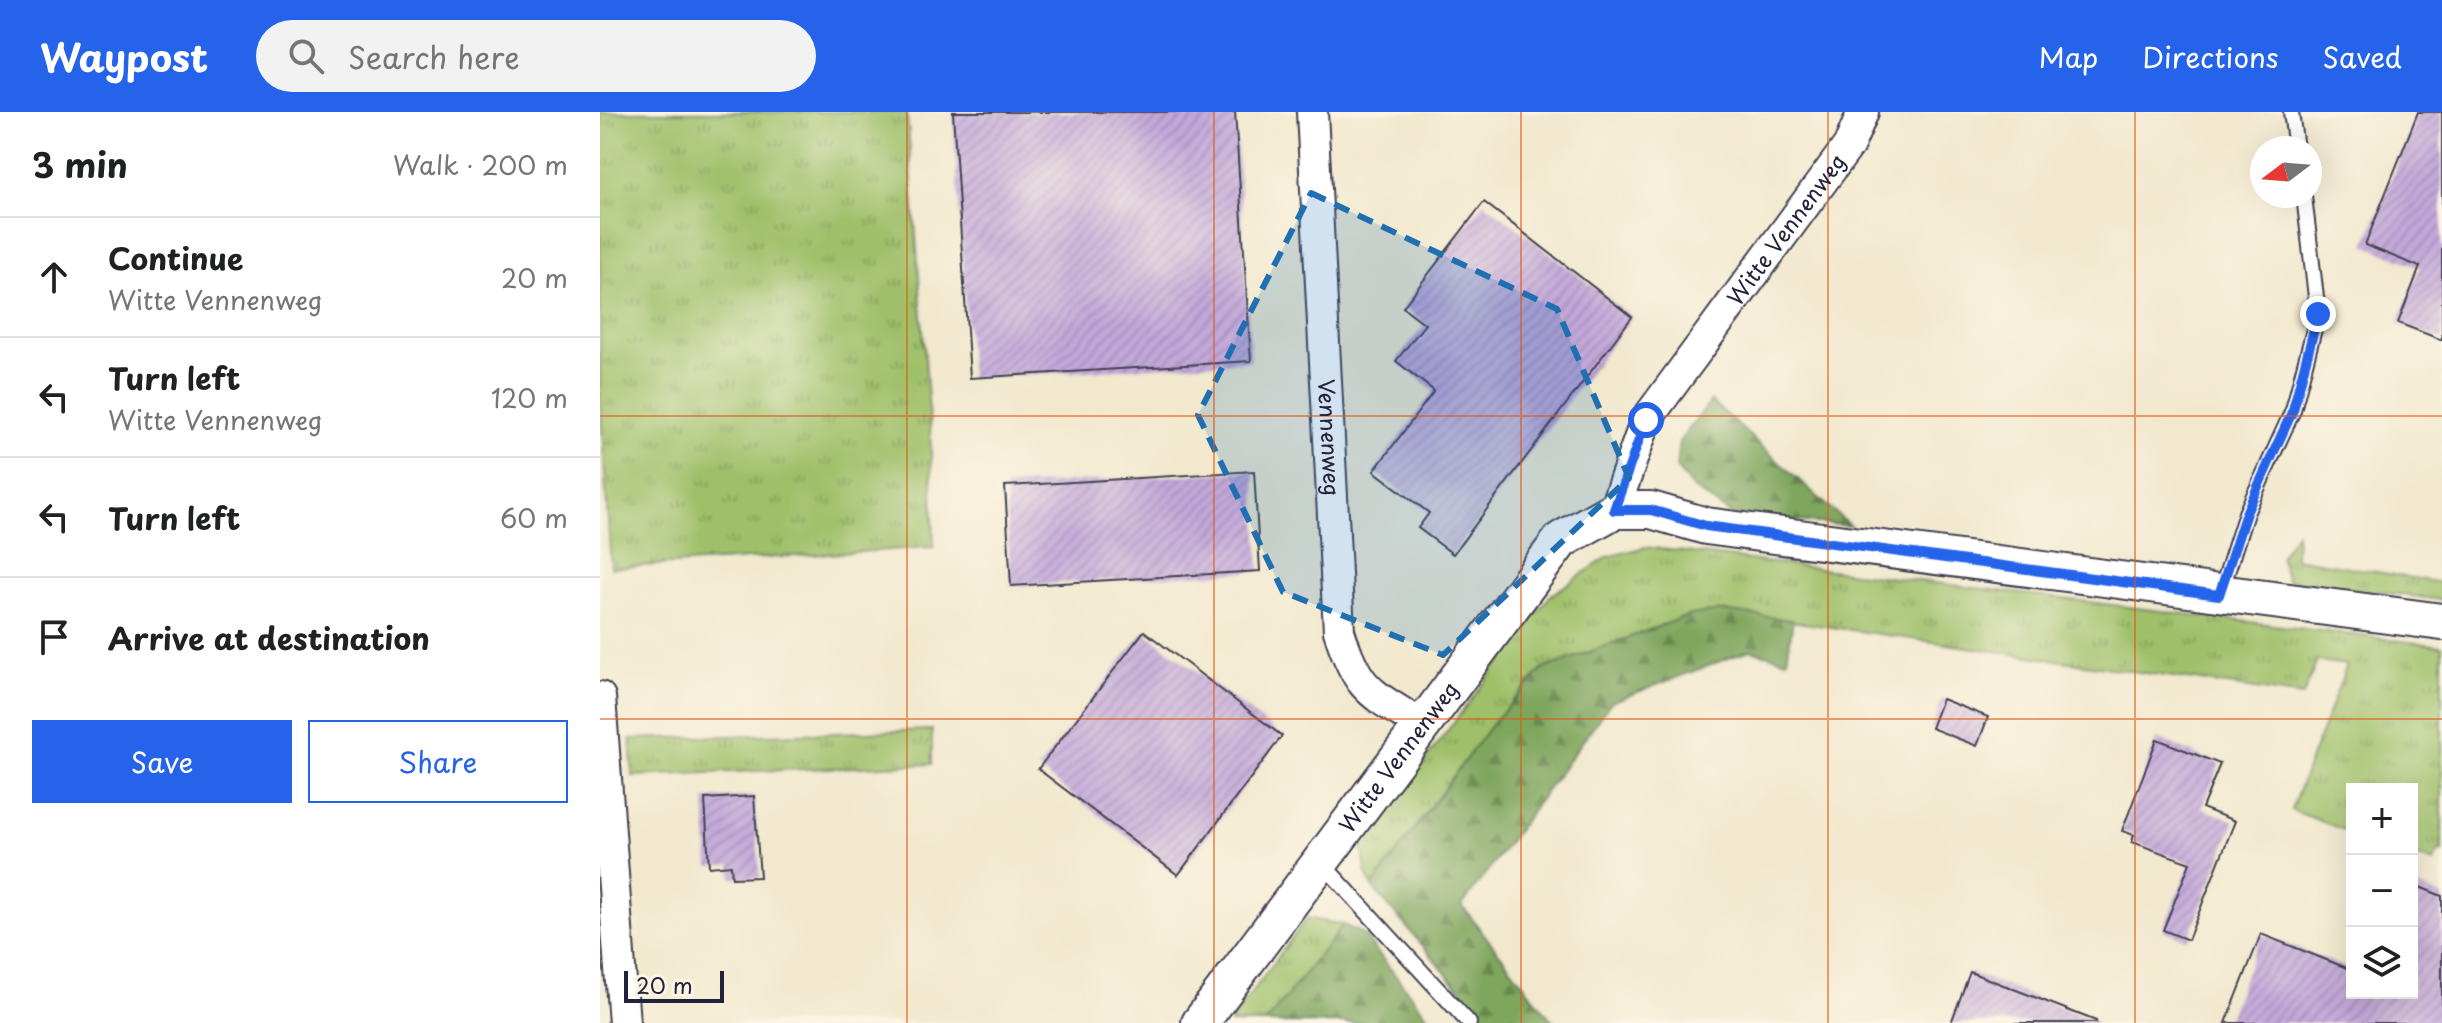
<!DOCTYPE html>
<meta charset="utf-8">
<style>
:root{--surface:#fff;--page:#f2f2f2;--text:#202124;--muted:#757577;--line:#e0e0e0;--accent:#2563eb}
body{margin:0;font-family:"Playpen Sans",sans-serif;background:var(--page);color:var(--text)}
.controls{position:absolute;right:24px;bottom:24px;display:grid;overflow:hidden;border-radius:0px;box-shadow:0 8px 32px #0002}
.controls button{width:72px;height:72px;display:grid;place-items:center;padding:0;border:0;border-bottom:2px solid var(--line);background:var(--surface);color:var(--text);font:40px sans-serif}
.compass{position:absolute;left:1650px;top:24px;width:72px;height:72px;border-radius:50%;background:var(--surface);box-shadow:0 8px 32px #0002;rotate:254deg}
.scale{position:absolute;left:24px;bottom:20px;width:100px;box-sizing:border-box;padding-left:8px;border:4px solid #22223b;border-top:0;font-size:22px;line-height:28px;white-space:nowrap;color:#22223b;-webkit-text-stroke:6px #fcf5e5;paint-order:stroke}
.stop{position:absolute;width:24px;height:24px;margin:-18px;border:6px solid #2563eb;border-radius:50%;background:#fff}
.stop.end{background:#2563eb;border-color:#fff;box-shadow:0 2px 8px #0008}
.list{margin:0;padding:0;list-style:none}
h2{display:flex;justify-content:space-between;align-items:center;height:104px;margin:0;padding:0 32px;font-size:34px}
h2 small{font-size:26px;font-weight:400;color:var(--muted)}
.list li{display:grid;grid-template-columns:52px 1fr auto;gap:24px;align-items:center;box-sizing:border-box;height:120px;padding:0 32px;border-top:2px solid var(--line)}
.list b{display:block;font-size:30px;white-space:nowrap}
.list p{margin:0;font-size:26px;white-space:nowrap;color:var(--muted)}
.list em{font-size:26px;font-style:normal;color:var(--muted)}
.actions{display:flex;gap:16px;padding:24px 32px}
.actions a{flex:1;padding:18px 0;border:2px solid var(--accent);border-radius:0px;text-align:center;font-size:28px;color:var(--accent)}
.actions .main{background:var(--accent);color:#fff}
.icon{flex:none;width:44px;height:44px;fill:none;stroke:currentColor;stroke-width:2;stroke-linecap:round;stroke-linejoin:round}
.map{position:relative;flex:none;width:1842px;height:911px;overflow:hidden}
header{display:flex;align-items:center;gap:48px;box-sizing:border-box;height:112px;padding:0 40px;background:var(--accent);color:#fff}
header strong{font-size:38px}
nav{display:flex;gap:44px;margin-inline-start:auto;font-size:28px}
.search{width:560px;height:72px;background:var(--page);display:flex;align-items:center;gap:20px;box-sizing:border-box;padding:0 28px;border-radius:44px;color:var(--muted);font-size:30px}
main{display:flex}
aside{flex:1;background:var(--surface)}
.map>svg:first-child{display:block}
.grass{fill:url(#grass-tufts);stroke:#607152;stroke-width:2}
.forest{fill:url(#forest-firs);stroke:#50644c;stroke-width:2}
.building{fill:url(#building-hatch)}
.lines{fill:none;stroke-linecap:round;stroke-linejoin:round}
.service-casing{stroke:#414051;stroke-width:18}
.minor-casing{stroke:#414051;stroke-width:34}
.tertiary-casing{stroke:#414051;stroke-width:40}
.service{stroke:#fff;stroke-width:14}
.minor{stroke:#fff;stroke-width:30}
.tertiary{stroke:#fff;stroke-width:36}
.route{stroke:#2563eb;stroke-width:10}
.marked{fill:#1f6fb2;fill-opacity:0.2;stroke:#1f6fb2;stroke-width:6;stroke-dasharray:16 10;stroke-linejoin:round}
.grid{fill:none;stroke:#de560e;stroke-width:2;stroke-opacity:0.55}
.labels{text-anchor:middle;stroke-width:6;stroke-linejoin:round;paint-order:stroke}
.street-label{font-size:22px;fill:#22223b;stroke:#fcf5e5}
</style>
<header>
<strong>Waypost</strong>
<div class="search"><svg class="icon" aria-label="search" viewBox="0 0 24 24"><circle cx="10" cy="10" r="6"/><path d="M15 15l6 6"/></svg>Search here</div>
<nav><a>Map</a><a>Directions</a><a>Saved</a></nav>
</header>
<main>
<aside>
<h2>3 min<small>Walk · 200 m</small></h2>
<ul class="list">
<li><svg class="icon" aria-label="ahead" viewBox="0 0 24 24"><path d="M12 20V5M6 11l6-6 6 6"/></svg><div><b>Continue</b><p>Witte Vennenweg</p></div><em>20 m</em></li>
<li><svg class="icon" aria-label="left" viewBox="0 0 24 24"><path d="M17 20v-9H6M10 6l-5 5 5 5"/></svg><div><b>Turn left</b><p>Witte Vennenweg</p></div><em>120 m</em></li>
<li><svg class="icon" aria-label="left" viewBox="0 0 24 24"><path d="M17 20v-9H6M10 6l-5 5 5 5"/></svg><div><b>Turn left</b></div><em>60 m</em></li>
<li><svg class="icon" aria-label="arrive" viewBox="0 0 24 24"><path d="M6 21V4h12l-3 4 3 4H6"/></svg><div><b>Arrive at destination</b></div></li>
</ul>
<div class="actions"><a class="main">Save</a><a>Share</a></div>
</aside>
<div class="map">
<svg width="1842" height="911" viewBox="0 0 1842 911">
<defs>
<pattern id="grass-tufts" width="24" height="20" patternUnits="userSpaceOnUse" patternTransform="scale(2)"><rect width="24" height="20" fill="#9fc069"/><path d="M3 7l-1-3M5 7V3M7 7l1-3M15 17l-1-3M17 17v-4M19 17l1-3" fill="none" stroke="#819c58"/></pattern>
<pattern id="forest-firs" width="22" height="20" patternUnits="userSpaceOnUse" patternTransform="scale(2)"><rect width="22" height="20" fill="#7fa65d"/><path d="M5 1l3.5 6h-7zM16 11l3.5 6h-7z" fill="#68874e"/></pattern>
<pattern id="building-hatch" width="6" height="6" patternUnits="userSpaceOnUse" patternTransform="scale(2)"><rect width="6" height="6" fill="#c2a7d9"/><path d="M-1 1l2-2M0 6l6-6M5 7l2-2" fill="none" stroke="#a68fbb"/></pattern>
</defs>
<rect width="100%" height="100%" fill="#fcf5e5"/>
<filter id="ink" filterUnits="userSpaceOnUse"><feTurbulence type="fractalNoise" baseFrequency=".0125" numOctaves="2"/><feDisplacementMap in="SourceGraphic" scale="16" xChannelSelector="R" yChannelSelector="G"/><feConvolveMatrix kernelMatrix="1 2 1 2 8 2 1 2 1" color-interpolation-filters="sRGB"/></filter>
<filter id="wash" filterUnits="userSpaceOnUse"><feTurbulence type="fractalNoise" baseFrequency=".006" numOctaves="4" result="noise"/><feDisplacementMap in="SourceGraphic" scale="32" xChannelSelector="R" yChannelSelector="G"/><feGaussianBlur stdDeviation="1.8" result="paint"/><feColorMatrix in="noise" values="0 0 0 0 0 0 0 0 0 0 0 0 0 0 0 0 0 1.4 0 .05"/><feComposite in="paint" operator="in"/></filter>
<g filter="url(#wash)">
<rect width="100%" height="100%" fill="#f1e8cd"/>
<g class="grass">
<polygon points="0,0 307,0 330,314 334,435 11,456 0,287"/>
<polygon points="1696,421 1695,446 1842,471 1842,488 1687,468 1680,445"/>
<polygon points="1045,435 1842,534 1842,740 1839,739 1833,750 1812,743 1812,677 1752,677 1752,721 1691,698 1747,553 1717,549 1703,584 1121,499 1090,503 943,557 891,613 772,775 766,762 762,731 950,484 1008,445"/>
<polygon points="332,618 332,652 33,664 30,627"/>
<polygon points="707,806 743,813 666,911 629,911"/>
</g>
<g class="forest">
<polygon points="1111,289 1250,414 1132,403 1094,377 1076,356 1079,330"/>
<polygon points="1121,499 1193,508 1187,548 1150,538 1011,590 862,794 954,911 889,911 772,775 891,613 943,557 1090,503"/>
<polygon points="743,813 762,821 833,911 666,911"/>
</g>
<g id="blocks">
<g class="building">
<polygon points="353,0 635,0 651,249 370,266"/>
<polygon points="1818,0 1842,0 1842,228 1798,211 1820,155 1765,133"/>
<polygon points="884,90 1032,205 853,442 818,416 829,401 774,359 834,279 796,249 825,212 803,195"/>
<polygon points="654,359 660,459 411,474 405,374"/>
<polygon points="544,519 682,624 578,763 438,657"/>
<polygon points="1342,587 1388,605 1377,634 1331,616"/>
<polygon points="1557,627 1620,652 1602,696 1635,709 1588,828 1563,818 1590,751 1532,730 1534,723 1522,719"/>
<polygon points="154,684 160,765 132,766 131,753 109,755 105,687"/>
<polygon points="1812,772 1842,784 1842,911 1626,911 1661,822 1752,858 1752,881 1812,881"/>
<polygon points="1370,860 1496,909 1496,911 1351,911"/>
</g>
</g>
</g>
<g filter="url(#ink)">
<use href="#blocks" fill-opacity="0" stroke="#414051" stroke-width="2"/>
<g class="lines">
<g class="service-casing">
<g id="service">
<polyline points="1691,0 1696,36"/>
<polyline points="1621,479 1646,401 1693,298 1718,202 1704,84"/>
<polyline points="721,750 869,911"/>
</g>
</g>
<g class="minor-casing">
<g id="minor">
<path id="s1" d="M 712,0 L 739,519 C 758,580 771,581 822,613"/>
<path id="s2" d="M 1014,398 L 1046,308 L 1249,33 L 1263,0"/>
<polyline points="0,585 24,911"/>
</g>
</g>
<g class="tertiary-casing">
<g id="tertiary">
<path id="s3" d="M 600,911 L 961,428 L 1014,398 L 1051,398 L 1106,414 L 1842,510"/>
</g>
</g>
<use href="#service" class="service"/>
<use href="#minor" class="minor"/>
<use href="#tertiary" class="tertiary"/>
</g>
</g>
<g class="lines" filter="url(#ink)">
<polyline class="route" points="1046,308 1014,398 1051,398 1106,414 1619,483 1646,401 1693,298 1718,202"/>
</g>
<path class="marked" d="M 711,81 L 957,197 L 1029,366 L 843,543 L 683,480 L 598,303 Z"/>
<path class="grid" d="M 307,0 L 307,911M 614,0 L 614,911M 921,0 L 921,911M 1228,0 L 1228,911M 1535,0 L 1535,911M 0,304 L 1842,304M 0,607 L 1842,607"/>
<g class="labels">
<g class="street-label">
<text dy="8" stroke="none"><textPath href="#s2" startOffset="332">Witte Vennenweg</textPath></text>
<text dy="8" stroke="none"><textPath href="#s1" startOffset="326">Vennenweg</textPath></text>
<text dy="8" stroke="none"><textPath href="#s3" startOffset="332">Witte Vennenweg</textPath></text>
</g>
</g>
</svg>
<div class="controls">
<button>+</button>
<button>−</button>
<button><svg class="icon" aria-label="layers" viewBox="0 0 24 24"><path d="M12 4l9 5-9 5-9-5zM3 14l9 5 9-5"/></svg></button>
</div>
<svg class="compass" viewBox="-18 -18 36 36"><path d="M0-13l5 13h-10z" fill="#e53935"/><path d="M0 13l5-13h-10z" fill="#757577"/></svg>
<div class="scale">20 m</div>
<div class="stop" style="left:1046px;top:308px"></div>
<div class="stop end" style="left:1718px;top:202px"></div>
</div>
</main>
